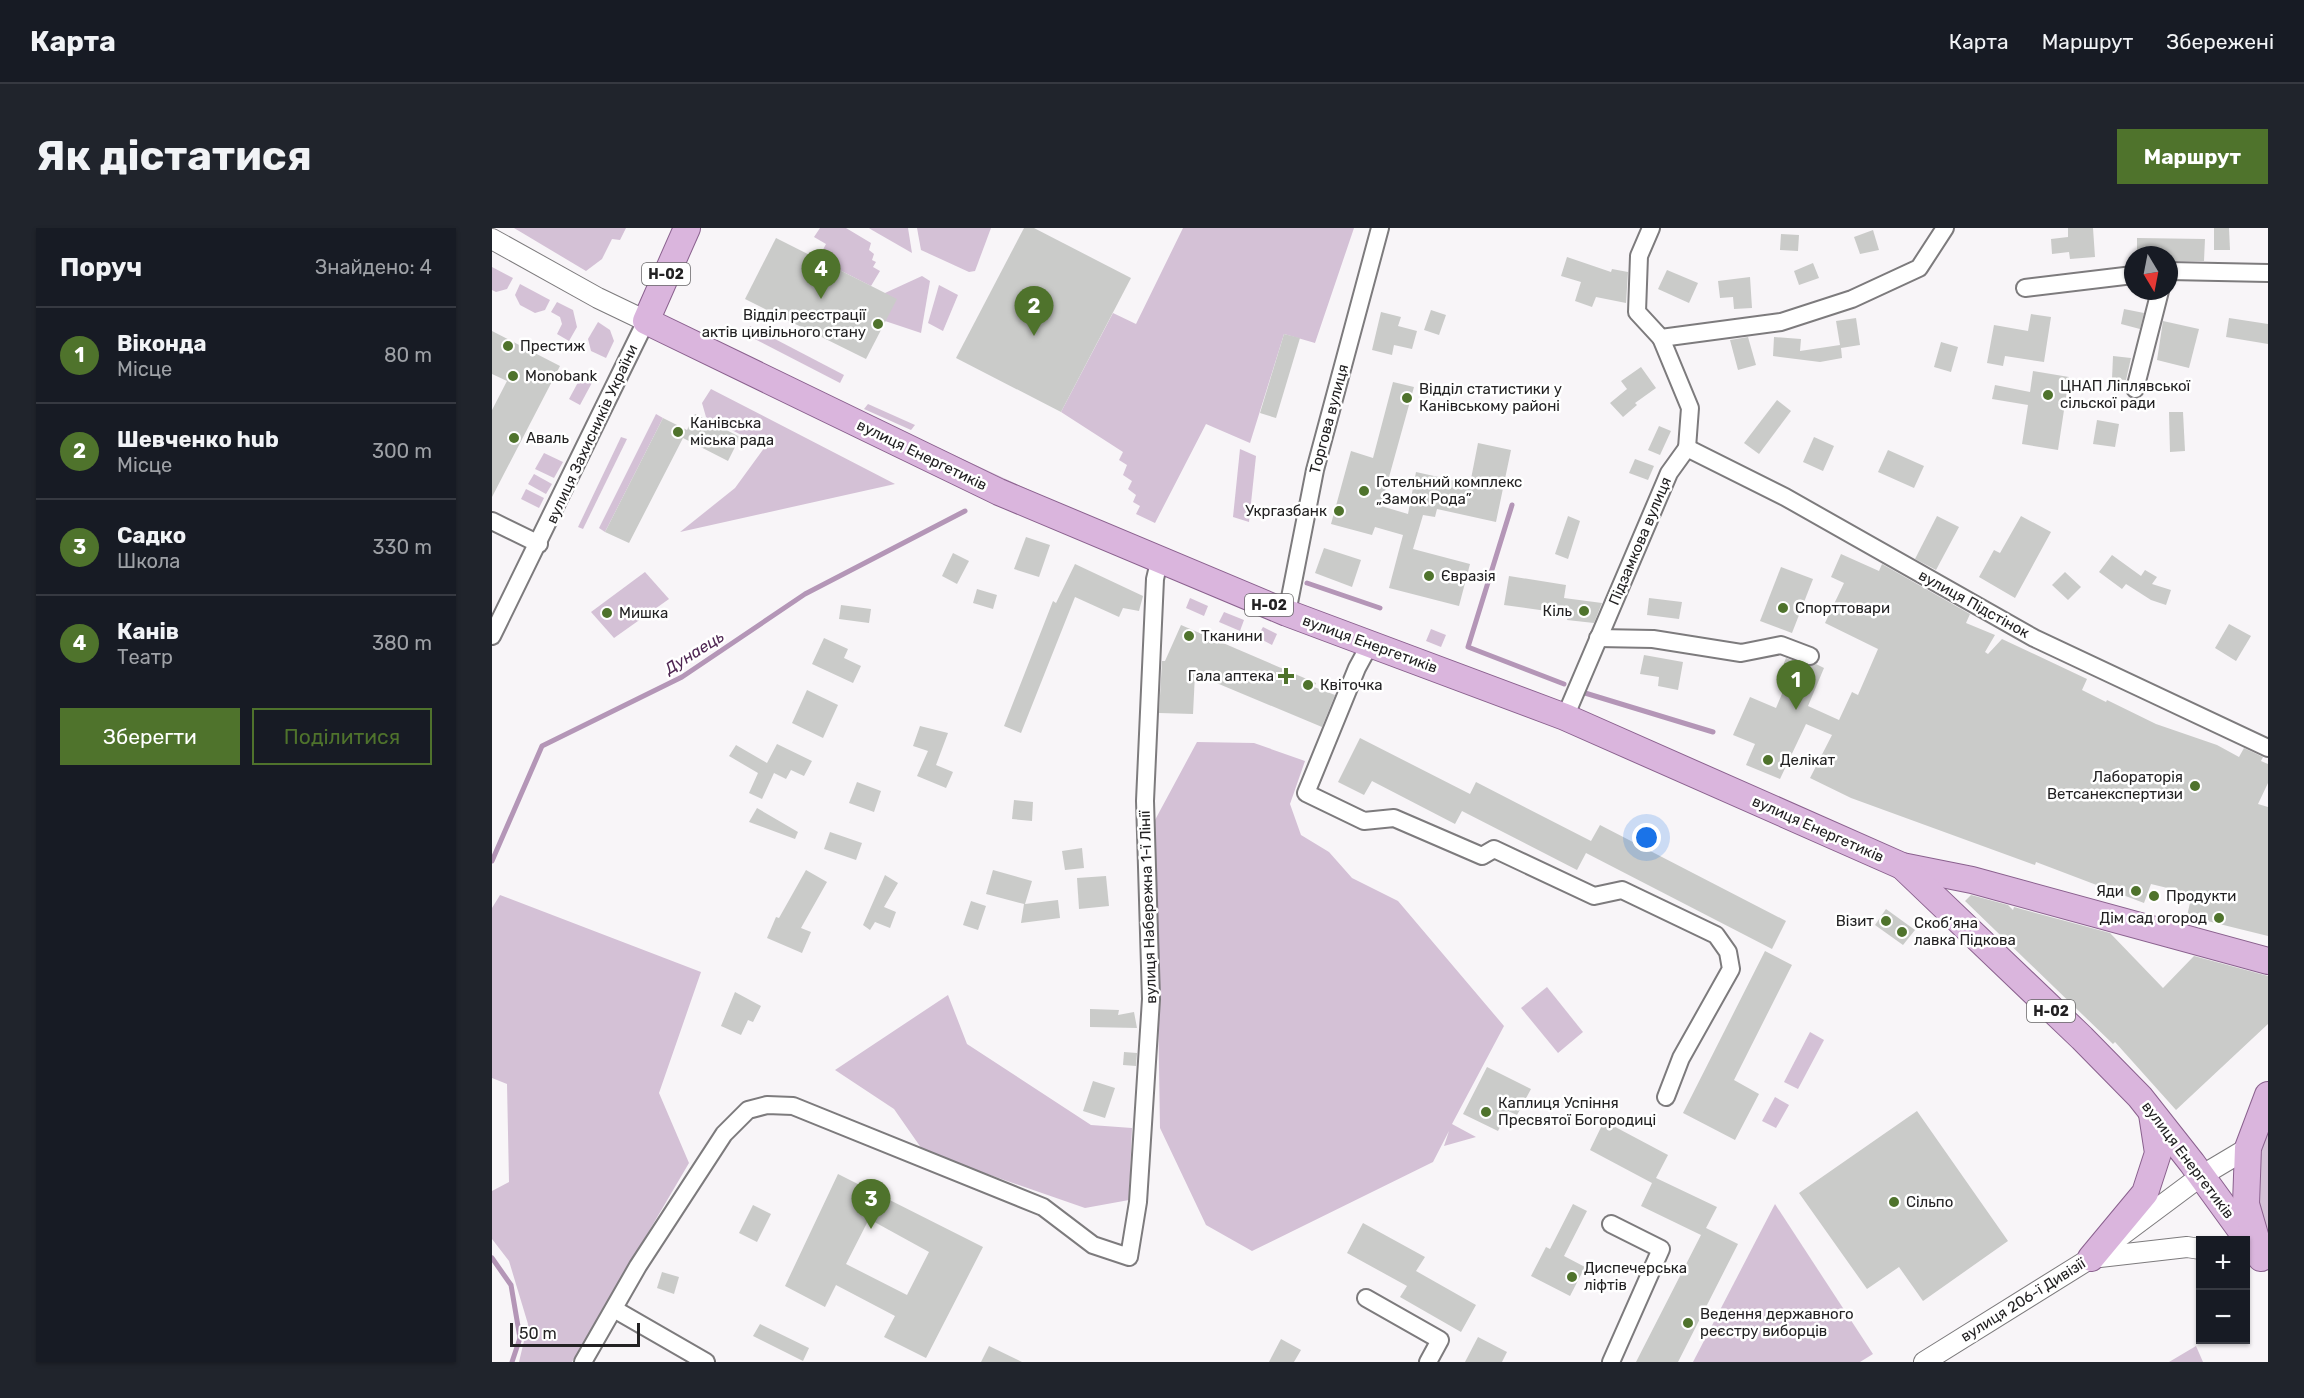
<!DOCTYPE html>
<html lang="uk">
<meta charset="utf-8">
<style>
:root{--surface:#171b24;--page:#20242c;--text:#f1f3f6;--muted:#9ea1a6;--line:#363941;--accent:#4f732c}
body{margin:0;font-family:Rubik,sans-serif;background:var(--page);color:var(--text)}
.controls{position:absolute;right:18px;bottom:18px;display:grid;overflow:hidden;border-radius:0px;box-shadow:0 2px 4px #0004}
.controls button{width:54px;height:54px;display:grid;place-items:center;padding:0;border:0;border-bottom:2px solid var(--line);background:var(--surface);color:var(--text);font:30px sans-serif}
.compass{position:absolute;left:1632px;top:18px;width:54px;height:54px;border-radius:50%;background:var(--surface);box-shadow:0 2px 4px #0004;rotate:170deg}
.scale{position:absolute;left:18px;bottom:15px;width:130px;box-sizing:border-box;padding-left:6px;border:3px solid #232223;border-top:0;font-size:16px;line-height:21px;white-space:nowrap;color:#232223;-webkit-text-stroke:4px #fff;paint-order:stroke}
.you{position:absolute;left:1155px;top:610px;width:21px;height:21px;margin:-15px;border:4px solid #fff;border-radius:50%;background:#1a73e8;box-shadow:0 0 0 9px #1a73e833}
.badge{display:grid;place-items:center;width:39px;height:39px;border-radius:50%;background:var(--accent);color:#fff;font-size:20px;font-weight:700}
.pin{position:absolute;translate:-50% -50px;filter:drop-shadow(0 2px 3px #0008)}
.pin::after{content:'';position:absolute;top:32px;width:21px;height:18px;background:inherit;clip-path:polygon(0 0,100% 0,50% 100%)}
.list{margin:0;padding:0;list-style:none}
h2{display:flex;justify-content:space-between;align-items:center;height:78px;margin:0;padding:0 24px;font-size:26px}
h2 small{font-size:20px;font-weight:400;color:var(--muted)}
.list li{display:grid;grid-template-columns:39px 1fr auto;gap:18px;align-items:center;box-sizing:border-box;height:96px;padding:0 24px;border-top:2px solid var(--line)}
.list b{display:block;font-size:22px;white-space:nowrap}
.list p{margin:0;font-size:20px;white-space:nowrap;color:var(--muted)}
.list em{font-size:20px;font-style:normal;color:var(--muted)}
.actions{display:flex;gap:12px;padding:18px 24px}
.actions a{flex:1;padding:14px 0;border:2px solid var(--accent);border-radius:0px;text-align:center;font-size:21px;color:var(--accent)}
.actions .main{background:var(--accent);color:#fff}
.map{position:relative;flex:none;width:1776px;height:1134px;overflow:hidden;border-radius:0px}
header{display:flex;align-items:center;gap:36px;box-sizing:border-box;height:84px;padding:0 30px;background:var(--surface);border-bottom:2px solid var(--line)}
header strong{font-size:28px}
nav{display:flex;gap:33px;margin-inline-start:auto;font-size:21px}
.intro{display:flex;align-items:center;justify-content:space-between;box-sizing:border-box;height:144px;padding:0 36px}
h1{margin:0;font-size:42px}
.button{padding:15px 27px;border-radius:0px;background:var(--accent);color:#fff;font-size:21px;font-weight:700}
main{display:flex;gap:36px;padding:0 36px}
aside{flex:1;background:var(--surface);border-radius:0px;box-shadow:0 2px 4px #0004}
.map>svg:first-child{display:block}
.green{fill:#d4c1d6}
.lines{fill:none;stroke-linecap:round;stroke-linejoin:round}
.stream{stroke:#b496b7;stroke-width:5}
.building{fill:#cacbc9;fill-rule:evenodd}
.minor-casing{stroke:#7d7b7d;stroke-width:20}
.tertiary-casing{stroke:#7d7b7d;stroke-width:22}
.primary-casing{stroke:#8a618e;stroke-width:28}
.minor{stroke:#fff;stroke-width:16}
.tertiary{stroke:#fff;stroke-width:20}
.primary{stroke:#dab5dd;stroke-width:26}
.poi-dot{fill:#4f732c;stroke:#fff;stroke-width:2}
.labels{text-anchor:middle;stroke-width:5;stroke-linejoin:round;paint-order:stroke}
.shield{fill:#fff;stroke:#656465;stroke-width:1.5}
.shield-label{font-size:14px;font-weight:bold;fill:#232223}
.poi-label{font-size:15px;fill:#232223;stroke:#fff;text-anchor:start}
.street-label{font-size:15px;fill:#232223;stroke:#fff}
.water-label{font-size:16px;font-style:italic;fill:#4f2753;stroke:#fff}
</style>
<header>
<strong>Карта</strong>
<nav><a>Карта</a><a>Маршрут</a><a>Збережені</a></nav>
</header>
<div class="intro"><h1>Як дістатися</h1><a class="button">Маршрут</a></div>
<main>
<aside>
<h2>Поруч<small>Знайдено: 4</small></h2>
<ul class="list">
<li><span class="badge">1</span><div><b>Віконда</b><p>Місце</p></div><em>80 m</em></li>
<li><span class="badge">2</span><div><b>Шевченко hub</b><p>Місце</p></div><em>300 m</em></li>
<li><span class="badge">3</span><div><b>Садко</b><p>Школа</p></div><em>330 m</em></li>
<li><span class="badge">4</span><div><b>Канів</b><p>Театр</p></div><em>380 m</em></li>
</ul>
<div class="actions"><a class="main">Зберегти</a><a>Поділитися</a></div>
</aside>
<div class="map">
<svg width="1776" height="1134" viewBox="0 0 1776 1134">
<rect width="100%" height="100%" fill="#f8f5f8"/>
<g class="green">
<polygon points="22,0 134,0 128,12 120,11 110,31 94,43"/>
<polygon points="328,0 354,0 379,15 377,22 382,26 380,32 384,34 381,39 388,43 379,58 326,31 334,16 322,9"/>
<polygon points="377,0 416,0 420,25 380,2"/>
<polygon points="425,0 499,0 483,43 477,44 429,22"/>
<polygon points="691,0 862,0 823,115 792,106 758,215 714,196 663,295 644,286 648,278 641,274 644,267 636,261 640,253 631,247 635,237 627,232 631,224 569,184 621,85 644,96"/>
<polygon points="0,39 21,50 15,61 4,64 0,62"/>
<polygon points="430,48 438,53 429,105 393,93 393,65"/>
<polygon points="28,56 58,72 53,82 43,85 28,77 23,67"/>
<polygon points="447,57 466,67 451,103 436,95"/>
<polygon points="65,74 81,82 85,99 77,113 65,106 70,96 68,89 59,84"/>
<polygon points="106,94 118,102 122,113 114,130 99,123 96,111"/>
<polygon points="258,98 352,147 348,155 253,106"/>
<polygon points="91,145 102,151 88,177 77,171"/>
<polygon points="219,161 403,256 188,304 243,260 273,219 214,189 210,175"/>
<polygon points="376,176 423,197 419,202 372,181"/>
<polygon points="164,186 171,190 113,304 107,300"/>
<polygon points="129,209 135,211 91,301 86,299"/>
<polygon points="447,220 576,280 444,224"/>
<polygon points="748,221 764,228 757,294 741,289"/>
<polygon points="52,225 71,234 62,250 43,241"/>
<polygon points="42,246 60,256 54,266 36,256"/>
<polygon points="34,261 52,270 47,280 29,271"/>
<polygon points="153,344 177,371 122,410 99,384"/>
<polygon points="698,370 716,378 712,388 694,380"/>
<polygon points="732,384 752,392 748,403 727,394"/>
<polygon points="771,399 785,406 780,417 765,409"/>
<polygon points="939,401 954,407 949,419 934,413"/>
<polygon points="705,514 762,515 813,533 798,576 809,607 837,624 860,650 906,673 1012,798 960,896 984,909 952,918 957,903 941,934 760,1023 714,997 668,900 663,592"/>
<polygon points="8,667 209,744 167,865 197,935 80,1134 27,1134 36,1096 17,1033 0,1011 0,963 17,954 15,856 0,850 0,680"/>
<polygon points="1055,759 1091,804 1066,825 1029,780"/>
<polygon points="456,767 475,816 599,897 640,900 637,972 593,980 432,924 402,881 343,842"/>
<polygon points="1318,804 1332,812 1306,861 1292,854"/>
<polygon points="1283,869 1297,877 1284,900 1270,893"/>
<path d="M 1776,901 L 1776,1015 C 1759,981 1764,936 1776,901 Z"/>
<polygon points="1283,976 1381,1126 1368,1134 1201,1134"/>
<polygon points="1704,1118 1711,1134 1677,1134"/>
</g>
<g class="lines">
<g class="stream">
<polyline points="1020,277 976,419 1072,456"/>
<polyline points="815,355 888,380"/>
<polyline points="1093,465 1221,504"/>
<polyline points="0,633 50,518 190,449 313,366 473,283"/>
<polyline points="0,1030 19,1057 28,1110 20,1134"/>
</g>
</g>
<g class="building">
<polygon points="532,0 542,0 639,50 569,184 464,130"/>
<polygon points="1576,0 1601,0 1603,29 1578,31 1577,24 1560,26 1559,11 1576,9"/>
<polygon points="1722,0 1737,0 1738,22 1722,22"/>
<polygon points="1381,2 1387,22 1368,26 1362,9"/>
<polygon points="1289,6 1307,7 1306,23 1288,22"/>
<polygon points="284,10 405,71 374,131 253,71"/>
<polygon points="1645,10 1713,11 1712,33 1677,33 1677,27 1645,27"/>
<polygon points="1075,29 1119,44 1120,41 1136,44 1134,75 1104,69 1100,79 1083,73 1089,54 1069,48"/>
<polygon points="1321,35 1327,50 1307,57 1302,43"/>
<polygon points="1175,42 1206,55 1197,75 1166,61"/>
<polygon points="1258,49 1260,80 1242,81 1241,69 1228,70 1226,53"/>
<polygon points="1632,81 1652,85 1648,101 1629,96"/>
<polygon points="939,82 954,87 947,107 932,102"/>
<polygon points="889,84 909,89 906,98 925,103 920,121 902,117 900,127 880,122"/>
<polygon points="1539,86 1559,89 1552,134 1513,128 1511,138 1495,135 1502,97 1536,103"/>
<polygon points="1364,90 1368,117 1349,120 1350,130 1328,134 1281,128 1282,109 1309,111 1308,123 1348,117 1344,93"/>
<polygon points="1737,90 1776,96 1776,116 1734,109"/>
<polygon points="1671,93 1707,101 1697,140 1665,132"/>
<polygon points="0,103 68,138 0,269 0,182 15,153 0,146"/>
<polygon points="792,106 808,110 784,190 768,185"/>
<polygon points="1256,109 1264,137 1246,142 1238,112"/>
<polygon points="1449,114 1466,119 1459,144 1442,139"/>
<polygon points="1621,128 1639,130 1634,152 1620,151"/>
<polygon points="1149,139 1164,160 1143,175 1145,177 1131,189 1118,175 1135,161 1129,153"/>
<polygon points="1541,143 1577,149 1566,222 1530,216 1536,177 1500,171 1503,157 1538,164"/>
<polygon points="901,154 922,159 889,278 916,286 924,244 978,256 986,215 1019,222 1004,294 945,281 943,289 931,287 921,321 978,336 967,378 897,360 911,307 883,299 880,307 839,296 859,223 881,230"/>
<polygon points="1285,172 1299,183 1267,226 1252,215"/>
<polygon points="1677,184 1691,184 1693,223 1678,224"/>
<polygon points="203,186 248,209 236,233 191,210 137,315 113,304 171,190 195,202"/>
<polygon points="1605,192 1627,196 1623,219 1601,216"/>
<polygon points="1167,198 1179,203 1168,227 1156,222"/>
<polygon points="1322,209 1342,218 1331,243 1311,234"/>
<polygon points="1396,222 1432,238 1422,260 1386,244"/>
<polygon points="1143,231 1162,238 1156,252 1137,245"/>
<polygon points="1076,288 1088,293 1076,331 1063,326"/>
<polygon points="1445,288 1467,299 1444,342 1423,331"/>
<polygon points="1529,288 1559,304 1523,370 1487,349 1502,322 1508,325"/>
<polygon points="534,309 558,317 547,349 522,341"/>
<polygon points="832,320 869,332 860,359 823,345"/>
<polygon points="461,325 477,333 465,356 450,348"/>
<polygon points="1349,326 1387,343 1390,336 1478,386 1474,395 1503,407 1493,424 1496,426 1510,411 1595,451 1590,462 1614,474 1615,472 1664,496 1725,517 1747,529 1752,520 1771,529 1769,533 1776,536 1776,555 1766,576 1776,579 1776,708 1695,688 1700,666 1659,656 1652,675 1544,634 1543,637 1359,570 1318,550 1340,507 1314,496 1288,551 1254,537 1263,516 1241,507 1258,469 1284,480 1295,454 1286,450 1294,430 1314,438 1324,436 1332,440 1316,478 1347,492 1360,464 1366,467 1386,421 1333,395 1352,355 1339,349"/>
<polygon points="1620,327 1649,348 1653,342 1665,349 1660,356 1679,362 1674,377 1659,372 1634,356 1630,361 1607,344"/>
<polygon points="583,336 651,368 647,383 631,380 627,389 583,369 529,505 512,498 561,373 564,375"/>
<polygon points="1289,339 1321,351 1300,405 1268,393"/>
<polygon points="1573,344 1589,359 1576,372 1560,357"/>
<polygon points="1017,348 1074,357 1072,370 1110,375 1102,395 1075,392 1076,386 1012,377"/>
<polygon points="485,361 505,367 501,381 481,375"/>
<polygon points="1157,370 1190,374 1187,391 1155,387"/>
<polygon points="349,377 379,381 377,395 347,391"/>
<polygon points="1737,396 1759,408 1744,433 1723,420"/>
<polygon points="689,397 824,455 822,459 843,467 830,499 703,446 701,486 667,485 670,433 673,433"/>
<polygon points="332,410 356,421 352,430 369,438 361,455 320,436"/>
<polygon points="1152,427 1191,434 1186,462 1166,458 1167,449 1148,446"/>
<polygon points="315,462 346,477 331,510 300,495"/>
<polygon points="428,498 456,505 444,537 461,544 454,560 425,548 436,523 421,518"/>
<polygon points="868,510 978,566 984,554 1099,613 1108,597 1294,693 1280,721 1094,625 1085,642 970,583 963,596 880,553 872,567 846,554"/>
<polygon points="285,516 320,533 312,548 299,542 294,551 282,545 270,571 257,565 266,545 237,528 244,517 275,535"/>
<polygon points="365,554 389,563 382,584 357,575"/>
<polygon points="522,572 541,574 540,593 520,591"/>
<polygon points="265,580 306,604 303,611 257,594"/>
<polygon points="338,604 370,615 364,632 332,621"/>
<polygon points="590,620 592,640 573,642 570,623"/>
<polygon points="314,642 335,654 309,700 319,704 310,725 275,710 284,689 287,690"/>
<polygon points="501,642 540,653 533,676 566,672 568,690 529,695 532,676 494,666"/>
<polygon points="393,647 406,655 392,679 404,684 398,700 383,694 378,702 371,697"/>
<polygon points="614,648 617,678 587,681 585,650"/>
<polygon points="1479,667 1516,677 1521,682 1522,679 1618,705 1671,760 1702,728 1776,748 1776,796 1684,882 1623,814 1621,816 1473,673"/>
<polygon points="479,673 494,678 486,702 471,697"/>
<polygon points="1394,681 1423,702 1411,717 1383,697"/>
<polygon points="1273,723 1300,737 1242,852 1267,866 1243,912 1191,885"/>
<polygon points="243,764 269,778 261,794 256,792 249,807 229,798"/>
<polygon points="598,781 627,782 626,787 642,784 645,800 598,799"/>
<polygon points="632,824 645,825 644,838 631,837"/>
<polygon points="995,839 1039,861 1025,887 1016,883 1006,903 971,886"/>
<polygon points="601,853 623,860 613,890 591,883"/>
<polygon points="1425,883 1516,1013 1431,1073 1407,1039 1375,1061 1307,965"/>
<polygon points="1112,893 1176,927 1164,950 1225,979 1214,1000 1246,1016 1186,1134 1144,1134 1209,1007 1149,978 1160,955 1098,922"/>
<path d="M 346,946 L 491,1019 L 434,1130 L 392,1109 L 403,1088 L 344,1057 L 333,1079 L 293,1058 ZM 377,991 L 437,1024 L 415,1067 L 354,1036 Z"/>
<polygon points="1081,976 1095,983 1072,1028 1093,1039 1078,1068 1039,1048 1054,1019 1058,1021"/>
<polygon points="261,977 279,986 265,1014 247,1005"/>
<polygon points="871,995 933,1029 924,1043 984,1077 969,1104 908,1069 915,1058 855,1025"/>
<polygon points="170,1044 187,1049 182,1066 165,1060"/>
<polygon points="268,1096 317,1120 311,1133 261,1108"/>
<polygon points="986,1109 1015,1124 1010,1134 973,1134"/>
<polygon points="789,1111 809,1122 802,1134 777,1134"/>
<polygon points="497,1118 530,1134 489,1134"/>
</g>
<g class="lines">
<g class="minor-casing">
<g id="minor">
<polyline points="1159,0 1147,28 1145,84 1169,110 1289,94 1360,71 1427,40 1453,0"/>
<polyline points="1677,43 1776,45"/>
<polyline points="1533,60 1641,47"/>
<polyline points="1169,110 1198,180 1195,220"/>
<polyline points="1643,161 1668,63"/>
<polyline points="1195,220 1293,269 1542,410 1776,520"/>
<polyline points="0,293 47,316"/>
<polyline points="795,385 823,242 888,0"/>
<polyline points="0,408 154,93"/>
<polyline points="1106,410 1161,411 1249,425 1289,417 1318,428"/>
<polyline points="878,416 865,440 814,565 872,593 902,590 990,628 1002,621 1102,668 1130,662 1224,707 1236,724 1239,741 1189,830 1174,869"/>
<polyline points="1073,489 1177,245 1195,220"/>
<polyline points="1119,996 1169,1021 1119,1134"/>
<polyline points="874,1070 948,1112 936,1134"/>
<polyline points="122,1081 214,1134"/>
<polyline points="91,1134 146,1038 232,906 256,882 275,877 301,878 551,979 601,1017 637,1029 646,974 659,771 653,573 663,351 668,330"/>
</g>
</g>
<g class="tertiary-casing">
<g id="tertiary">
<polyline points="0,11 106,70 154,93"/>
<polyline points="1599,1030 1695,1019 1708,1021"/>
<polyline points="1432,1134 1599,1030 1709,948 1756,920"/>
</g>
</g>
<g class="primary-casing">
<g id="primary">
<polyline points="195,0 154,93 507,264 795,385 1073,489 1410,638 1480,652 1776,733"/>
<polyline points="1410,638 1590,810 1648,869 1700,935 1769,1030"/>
<polyline points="1765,1014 1754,976 1756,920 1776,867"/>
<polyline points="1599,1030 1653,965 1666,925 1660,886"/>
</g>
</g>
<use href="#minor" class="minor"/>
<use href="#tertiary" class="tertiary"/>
<use href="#primary" class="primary"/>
</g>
<g class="poi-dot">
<circle cx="386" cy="96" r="6"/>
<circle cx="16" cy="118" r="6"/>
<circle cx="21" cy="148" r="6"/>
<circle cx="1556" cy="167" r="6"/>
<circle cx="915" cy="170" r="6"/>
<circle cx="186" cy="204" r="6"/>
<circle cx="22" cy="210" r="6"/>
<circle cx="872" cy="263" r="6"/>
<circle cx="847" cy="283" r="6"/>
<circle cx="937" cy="348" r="6"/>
<circle cx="1291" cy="380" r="6"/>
<circle cx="1092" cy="383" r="6"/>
<circle cx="115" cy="385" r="6"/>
<circle cx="697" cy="408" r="6"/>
<path d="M791 439h6v6h6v6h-6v6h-6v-6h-6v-6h6z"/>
<circle cx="816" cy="457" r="6"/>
<circle cx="1276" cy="532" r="6"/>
<circle cx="1703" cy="558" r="6"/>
<circle cx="1644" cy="663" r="6"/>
<circle cx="1662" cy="668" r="6"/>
<circle cx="1727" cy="690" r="6"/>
<circle cx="1394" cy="693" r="6"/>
<circle cx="1410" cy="704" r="6"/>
<circle cx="994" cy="884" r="6"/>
<circle cx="1402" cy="974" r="6"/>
<circle cx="1080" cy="1049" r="6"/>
<circle cx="1196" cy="1095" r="6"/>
</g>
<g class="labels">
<g class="shield">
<rect x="150" y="35" width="48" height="22" rx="4.5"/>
<rect x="753" y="366" width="48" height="22" rx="4.5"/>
<rect x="1535" y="772" width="48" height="22" rx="4.5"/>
</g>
<g class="shield-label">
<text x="174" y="51">Н-02</text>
<text x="777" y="382">Н-02</text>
<text x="1559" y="788">Н-02</text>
</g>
<g class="poi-label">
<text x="374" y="92" text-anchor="end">Відділ реєстрації<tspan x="374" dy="17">актів цивільного стану</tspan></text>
<text x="28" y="123">Престиж</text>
<text x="33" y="153">Monobank</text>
<text x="1568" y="163">ЦНАП Ліплявської<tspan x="1568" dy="17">сільскої ради</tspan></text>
<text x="927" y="166">Відділ статистики у<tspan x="927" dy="17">Канівському районі</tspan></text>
<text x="198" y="200">Канівська<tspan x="198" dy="17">міська рада</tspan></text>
<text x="34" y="215">Аваль</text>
<text x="884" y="259">Готельний комплекс<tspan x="884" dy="17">„Замок Рода”</tspan></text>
<text x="835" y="288" text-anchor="end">Укргазбанк</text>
<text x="949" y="353">Євразія</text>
<text x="1303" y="385">Спорттовари</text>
<text x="1080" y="388" text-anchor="end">Кіль</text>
<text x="127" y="390">Мишка</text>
<text x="709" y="413">Тканини</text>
<text x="782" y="453" text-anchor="end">Гала аптека</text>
<text x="828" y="462">Квіточка</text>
<text x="1288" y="537">Делікат</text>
<text x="1691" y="554" text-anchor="end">Лабораторія<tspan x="1691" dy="17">Ветсанекспертизи</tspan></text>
<text x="1632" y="668" text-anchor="end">Яди</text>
<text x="1674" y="673">Продукти</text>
<text x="1715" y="695" text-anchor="end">Дім сад огород</text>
<text x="1382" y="698" text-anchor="end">Візит</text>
<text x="1422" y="700">Скоб’яна<tspan x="1422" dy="17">лавка Підкова</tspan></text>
<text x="1006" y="880">Каплиця Успіння<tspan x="1006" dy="17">Пресвятої Богородиці</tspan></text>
<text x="1414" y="979">Сільпо</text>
<text x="1092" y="1045">Диспечерська<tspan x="1092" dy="17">ліфтів</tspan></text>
<text x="1208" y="1091">Ведення державного<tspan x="1208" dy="17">реєстру виборців</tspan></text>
</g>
<g class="street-label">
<text transform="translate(837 191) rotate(-75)" y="5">Торгова вулиця</text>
<text transform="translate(100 206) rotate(-65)" y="5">вулиця Захисників України</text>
<text transform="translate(430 227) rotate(26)" y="5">вулиця Енергетиків</text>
<text transform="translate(1148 313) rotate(-67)" y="5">Підзамкова вулиця</text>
<text transform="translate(1482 376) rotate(29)" y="5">вулиця Підстінок</text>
<text transform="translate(878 416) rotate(20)" y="5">вулиця Енергетиків</text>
<text transform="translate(1326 601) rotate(24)" y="5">вулиця Енергетиків</text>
<text transform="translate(656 679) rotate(-92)" y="5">вулиця Набережна 1-ї Лінії</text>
<text transform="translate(1696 932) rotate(53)" y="5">вулиця Енергетиків</text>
<text transform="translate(1531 1072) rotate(-32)" y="5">вулиця 206-ї Дивізії</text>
</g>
<g class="water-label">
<text transform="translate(202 424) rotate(-32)" y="6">Дунаець</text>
</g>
</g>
</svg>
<div class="controls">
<button>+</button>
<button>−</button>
</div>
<svg class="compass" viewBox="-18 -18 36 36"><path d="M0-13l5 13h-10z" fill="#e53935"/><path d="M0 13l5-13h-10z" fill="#9ea1a6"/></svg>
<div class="scale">50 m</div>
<div class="you"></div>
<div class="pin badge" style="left:1304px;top:482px">1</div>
<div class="pin badge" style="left:542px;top:108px">2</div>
<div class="pin badge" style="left:379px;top:1001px">3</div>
<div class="pin badge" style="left:329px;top:71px">4</div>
</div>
</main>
